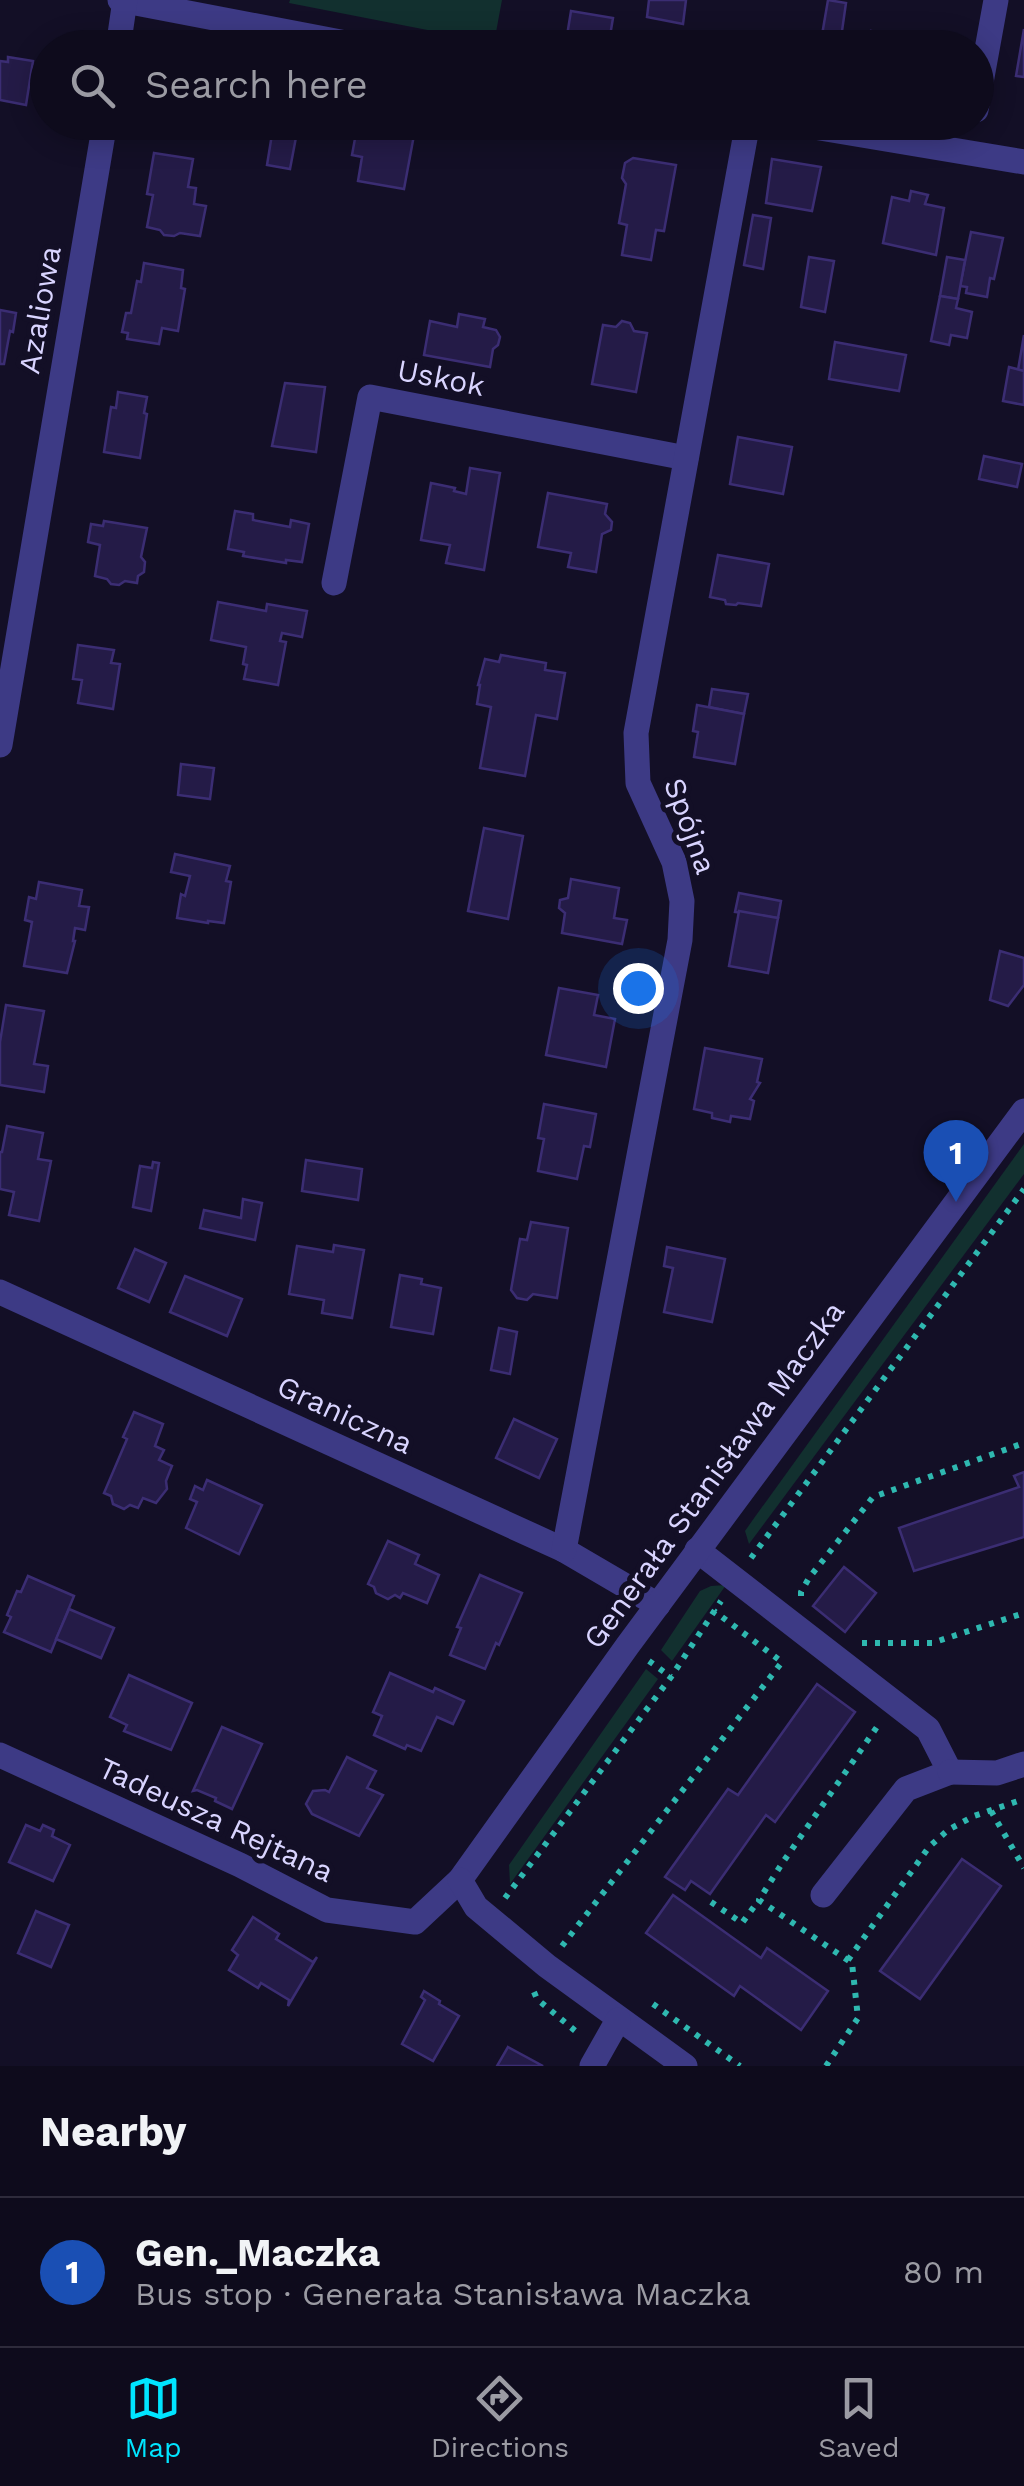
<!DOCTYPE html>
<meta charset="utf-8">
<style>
:root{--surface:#0e0b1c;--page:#171425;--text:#f1f3f6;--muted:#9b9ba3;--line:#2e2b3b;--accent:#00e5ff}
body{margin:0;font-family:"Work Sans",sans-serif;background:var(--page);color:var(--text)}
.you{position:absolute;left:638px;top:988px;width:35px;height:35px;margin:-25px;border:8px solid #fff;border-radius:50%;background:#1a73e8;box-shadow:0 0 0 15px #1a73e833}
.badge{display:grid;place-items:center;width:65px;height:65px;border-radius:50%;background:var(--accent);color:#fff;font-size:32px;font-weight:700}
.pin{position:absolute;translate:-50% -82px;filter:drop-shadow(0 2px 5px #0008)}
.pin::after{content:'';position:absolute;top:52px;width:35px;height:30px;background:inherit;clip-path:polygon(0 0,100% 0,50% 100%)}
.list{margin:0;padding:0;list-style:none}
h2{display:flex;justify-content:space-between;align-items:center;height:130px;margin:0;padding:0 40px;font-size:42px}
h2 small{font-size:32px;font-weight:400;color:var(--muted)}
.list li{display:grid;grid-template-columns:65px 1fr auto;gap:30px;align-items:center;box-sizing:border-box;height:150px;padding:0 40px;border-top:2px solid var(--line)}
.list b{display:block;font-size:38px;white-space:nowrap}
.list p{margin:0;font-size:32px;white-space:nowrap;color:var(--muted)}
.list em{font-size:32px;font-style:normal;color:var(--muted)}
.icon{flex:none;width:55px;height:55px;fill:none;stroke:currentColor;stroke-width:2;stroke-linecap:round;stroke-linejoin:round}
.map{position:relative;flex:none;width:1024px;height:2066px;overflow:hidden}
.search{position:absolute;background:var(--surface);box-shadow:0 5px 25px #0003;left:30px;right:30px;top:30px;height:110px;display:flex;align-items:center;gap:25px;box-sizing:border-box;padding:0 35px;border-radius:55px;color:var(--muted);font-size:38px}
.sheet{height:280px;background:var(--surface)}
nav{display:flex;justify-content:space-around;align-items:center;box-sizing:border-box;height:140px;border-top:2px solid var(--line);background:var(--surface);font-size:28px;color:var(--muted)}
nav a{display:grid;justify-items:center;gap:5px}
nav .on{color:var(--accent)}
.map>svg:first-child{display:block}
.green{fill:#12302f}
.building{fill:#241b47;stroke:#3b2d73;stroke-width:2.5}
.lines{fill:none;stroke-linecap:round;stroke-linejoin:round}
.path{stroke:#2fb8b0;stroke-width:6;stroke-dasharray:5 8;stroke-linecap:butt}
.street{stroke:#3d3a85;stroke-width:25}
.labels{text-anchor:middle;stroke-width:10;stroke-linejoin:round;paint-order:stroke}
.street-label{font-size:30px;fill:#d9d4ff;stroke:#130f26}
</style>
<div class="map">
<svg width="1024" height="2066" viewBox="0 0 1024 2066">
<rect width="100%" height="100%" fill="#130f26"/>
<g class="green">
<polygon points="290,0 502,0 494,43 289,3"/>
<polygon points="1024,1144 1024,1174 749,1544 745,1531 752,1521"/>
<polygon points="726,1585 672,1661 661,1650 700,1591 711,1586"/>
<polygon points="646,1669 658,1679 510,1884 509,1865"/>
</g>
<g class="building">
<polygon points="649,0 686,0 683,24 647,17"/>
<polygon points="828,0 846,3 841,38 822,35"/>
<polygon points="571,11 613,18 608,48 565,48"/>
<polygon points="1024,29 1024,77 1016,76"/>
<polygon points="871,31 944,43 943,48 868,48"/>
<polygon points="8,57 33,61 26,105 0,100 0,61 8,62"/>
<polygon points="358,122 388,122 387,129 414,135 404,189 358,181 362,157 352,155"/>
<polygon points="273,128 297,132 290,169 267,165"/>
<polygon points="154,153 193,159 188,187 196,188 194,204 206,206 200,236 180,233 174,236 164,235 160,230 147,227 153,195 147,194"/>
<polygon points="633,158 676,165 664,231 656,230 651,260 622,255 627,225 619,223 626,184 622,178 625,163"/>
<polygon points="772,159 821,167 812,211 766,203"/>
<polygon points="911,191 928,195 925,204 944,208 936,255 883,243 892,197 909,201"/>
<polygon points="753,215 771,218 763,269 744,265"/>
<polygon points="971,232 1003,238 994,279 990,278 987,297 966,293 967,287 960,286"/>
<polygon points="809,257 834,261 825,312 801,307"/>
<polygon points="947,257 965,260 958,299 940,296"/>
<polygon points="144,263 183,270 181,288 185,289 178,331 162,328 159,344 127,339 128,333 122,332 126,313 131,313 137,281 141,282"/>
<polygon points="940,296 958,299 956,308 972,312 967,338 951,335 949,345 931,341"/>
<polygon points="0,310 16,313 13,332 10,331 4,364 0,364"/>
<polygon points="459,314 485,319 483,327 496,330 500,337 498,345 493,349 490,367 424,355 430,321 457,327"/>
<polygon points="622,321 630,323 634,331 647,333 636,392 592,384 603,325 616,327"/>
<polygon points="1024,335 1024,371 1018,370"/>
<polygon points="835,342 906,355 899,391 829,379"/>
<polygon points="1009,367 1024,371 1024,405 1003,401"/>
<polygon points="285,383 325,387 316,452 272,446"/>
<polygon points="118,392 147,397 144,413 147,414 140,458 104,452 111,407 116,408"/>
<polygon points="738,437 792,447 783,494 730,484"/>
<polygon points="984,456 1022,464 1017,487 979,479"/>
<polygon points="470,468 500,473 484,570 446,563 450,545 421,540 431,483 455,488 454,491 466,494"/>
<polygon points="548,493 607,504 605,514 612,522 611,530 602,534 596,572 568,567 571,553 538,547"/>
<polygon points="235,511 253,514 253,520 290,527 291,520 309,524 302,562 286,560 286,563 243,556 244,552 228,549"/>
<polygon points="104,521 147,528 141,557 145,562 144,572 138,576 137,583 125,581 119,585 111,584 107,579 95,576 100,545 88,542 91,524 103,526"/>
<polygon points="718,555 769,564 761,606 738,603 736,605 726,604 725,600 710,597"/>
<polygon points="218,602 266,611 267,604 307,611 302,637 282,633 280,641 286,642 278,685 244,679 247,665 243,664 246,647 211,640"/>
<polygon points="78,645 114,650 111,663 120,664 113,709 78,703 82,680 73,679"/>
<polygon points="501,655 546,663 545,670 565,673 557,719 536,715 525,776 480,768 491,707 477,704 480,685 478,685 485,659 499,662"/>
<polygon points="712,689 748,694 744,714 709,707"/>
<polygon points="697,705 744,714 735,764 694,757 698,732 693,731"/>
<polygon points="181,764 214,768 210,799 178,795"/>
<polygon points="484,828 523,836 508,919 468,911"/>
<polygon points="175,854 230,866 226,881 231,882 224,923 208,921 208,923 177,918 181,894 185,896 190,876 171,872"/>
<polygon points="571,879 619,888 614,918 627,920 622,944 562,933 565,913 559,908 560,900 568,898"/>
<polygon points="39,882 82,890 79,906 89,907 85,930 75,928 73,941 75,941 67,973 24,966 32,922 25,920 29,897 36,899"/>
<polygon points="739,893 781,901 778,918 735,912"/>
<polygon points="739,911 778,918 768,973 729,966"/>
<polygon points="1000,951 1024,958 1024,985 1008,1006 990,1000"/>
<polygon points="559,988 598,995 594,1015 615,1019 606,1067 546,1055"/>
<polygon points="6,1005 44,1011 34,1064 48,1066 44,1092 0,1085 0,1042"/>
<polygon points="705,1048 762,1059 757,1082 760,1083 750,1099 754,1101 750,1119 731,1116 730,1122 712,1118 712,1113 694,1109"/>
<polygon points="544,1104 596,1114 590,1147 584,1146 577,1179 538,1171 544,1139 538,1138"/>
<polygon points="7,1126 43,1133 38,1159 51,1161 39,1221 9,1215 14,1192 0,1189 0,1152 2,1152"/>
<polygon points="306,1160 362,1169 358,1200 302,1191"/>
<polygon points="153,1162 159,1163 151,1211 133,1207 140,1166 152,1168"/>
<polygon points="243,1199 262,1203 255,1240 200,1228 204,1210 241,1218"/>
<polygon points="531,1222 568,1228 557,1298 533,1294 527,1300 517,1298 511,1290 520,1239 527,1240"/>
<polygon points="334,1245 364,1250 352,1318 322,1313 324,1300 289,1294 297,1246 333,1252"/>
<polygon points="667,1247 725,1259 712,1322 664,1312 673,1268 664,1266"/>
<polygon points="135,1249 166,1263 149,1302 118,1288"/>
<polygon points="400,1275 422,1279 421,1284 441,1288 433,1334 391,1327"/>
<polygon points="185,1276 242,1299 227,1336 170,1312"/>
<polygon points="499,1328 517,1332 510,1374 491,1370"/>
<polygon points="134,1412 163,1424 155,1446 164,1450 159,1460 172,1466 166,1481 167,1489 156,1503 143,1498 138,1508 130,1505 124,1509 113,1504 111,1496 104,1493 127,1439 123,1437"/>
<polygon points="514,1419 557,1439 539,1478 496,1458"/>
<polygon points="1024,1472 1024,1537 914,1571 899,1528 1019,1487 1014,1476"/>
<polygon points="207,1480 262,1505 239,1554 186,1528 197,1502 190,1499 195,1486 203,1490"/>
<polygon points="388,1541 419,1555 415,1564 439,1575 427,1603 403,1593 400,1598 395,1595 388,1599 376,1593 374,1587 368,1584"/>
<polygon points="844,1567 876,1593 845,1632 813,1606"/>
<polygon points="480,1575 522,1593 499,1645 496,1643 485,1669 450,1655 461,1628 457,1627"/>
<polygon points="28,1576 74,1596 51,1652 4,1632 11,1617 7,1615 17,1591 21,1592"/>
<polygon points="69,1609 114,1628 101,1658 56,1639"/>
<polygon points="390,1673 433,1692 435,1688 464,1701 453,1724 437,1717 421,1751 407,1745 405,1749 374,1735 382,1716 373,1712"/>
<polygon points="129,1675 192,1703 171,1750 124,1731 127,1725 110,1717"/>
<polygon points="817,1684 855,1712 775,1822 766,1815 710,1894 691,1881 685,1890 665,1877 728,1789 738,1795"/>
<polygon points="222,1727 262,1744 232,1809 215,1801 216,1798 197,1790 193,1791"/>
<polygon points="347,1757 376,1771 367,1788 383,1795 359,1836 312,1814 306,1804 313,1791 325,1790 329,1792"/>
<polygon points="26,1825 40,1831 43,1825 54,1830 52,1836 70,1845 53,1881 9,1862"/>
<polygon points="962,1859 1001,1886 920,1999 880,1971"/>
<polygon points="673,1895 761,1958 767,1948 828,1991 801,2030 740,1986 734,1996 646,1933"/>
<polygon points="36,1911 69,1925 51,1967 18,1953"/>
<polygon points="253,1917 279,1934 276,1939 313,1962 317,1957 288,2006 289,2000 261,1983 258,1988 229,1970 238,1955 232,1950"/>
<polygon points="424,1991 440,2001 439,2004 459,2016 433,2061 402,2044 425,2000 421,1997"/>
<polygon points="508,2047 543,2066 497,2066"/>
</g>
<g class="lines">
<g class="path">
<polyline points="751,1558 1024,1189"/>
<polyline points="801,1596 801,1592 809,1578 873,1497 1024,1443"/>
<polyline points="862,1643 932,1643 1024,1613"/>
<polyline points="649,1661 671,1677"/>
<polyline points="991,1811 1024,1868"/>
<polyline points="505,1898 671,1677 721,1601"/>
<polyline points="711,1902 742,1923 759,1900"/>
<polyline points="562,1946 782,1662 714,1611"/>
<polyline points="848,1960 929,1847 948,1830 974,1816 1024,1799"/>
<polyline points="534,1992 537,1999 579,2034"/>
<polyline points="653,2004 740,2066"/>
<polyline points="826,2066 858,2018 852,1963 759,1900 783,1862 879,1724"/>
</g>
<g class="street">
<polyline points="120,0 372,48"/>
<polyline points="118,48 125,0"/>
<polyline points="976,110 996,0"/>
<polyline points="784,122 1024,162"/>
<polyline points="334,583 370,397 686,458"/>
<polyline points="0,745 105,122"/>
<polyline points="0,1292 564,1550 658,1605"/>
<polyline points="564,1550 680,940 682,901 674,862 638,783 636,733 748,122"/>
<polyline points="697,1550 928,1729 950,1772 906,1789 823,1895"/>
<polyline points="0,1755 240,1865 327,1910 415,1922 460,1880 628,1645 1024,1111"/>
<polyline points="950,1772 997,1773 1024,1764"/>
<polyline points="460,1880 476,1907 547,1966 685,2066"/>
<polyline points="592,2066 618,2020"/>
</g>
</g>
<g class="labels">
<g class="street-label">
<text transform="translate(40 310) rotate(-80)" y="10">Azaliowa</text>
<text transform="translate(441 378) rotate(11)" y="10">Uskok</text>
<text transform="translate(690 826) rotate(70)" y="10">Spójna</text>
<text transform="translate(345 1415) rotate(25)" y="10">Graniczna</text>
<text transform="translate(714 1475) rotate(-54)" y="10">Generała Stanisława Maczka</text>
<text transform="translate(216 1820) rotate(25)" y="10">Tadeusza Rejtana</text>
</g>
</g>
</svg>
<div class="you"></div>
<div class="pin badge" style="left:956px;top:1202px;background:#1a4fb4">1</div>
<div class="search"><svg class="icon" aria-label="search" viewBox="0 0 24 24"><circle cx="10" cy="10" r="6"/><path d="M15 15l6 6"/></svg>Search here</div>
</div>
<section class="sheet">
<h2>Nearby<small></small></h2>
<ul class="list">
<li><span class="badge" style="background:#1a4fb4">1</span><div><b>Gen._Maczka</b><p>Bus stop · Generała Stanisława Maczka</p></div><em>80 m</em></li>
</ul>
</section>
<nav>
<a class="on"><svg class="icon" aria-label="map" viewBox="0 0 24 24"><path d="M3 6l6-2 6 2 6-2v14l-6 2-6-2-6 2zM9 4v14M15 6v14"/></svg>Map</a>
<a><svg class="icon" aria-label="directions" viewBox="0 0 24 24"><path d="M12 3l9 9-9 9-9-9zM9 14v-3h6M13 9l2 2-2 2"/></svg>Directions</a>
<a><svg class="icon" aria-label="saved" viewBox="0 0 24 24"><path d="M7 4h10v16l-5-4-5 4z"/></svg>Saved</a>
</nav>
